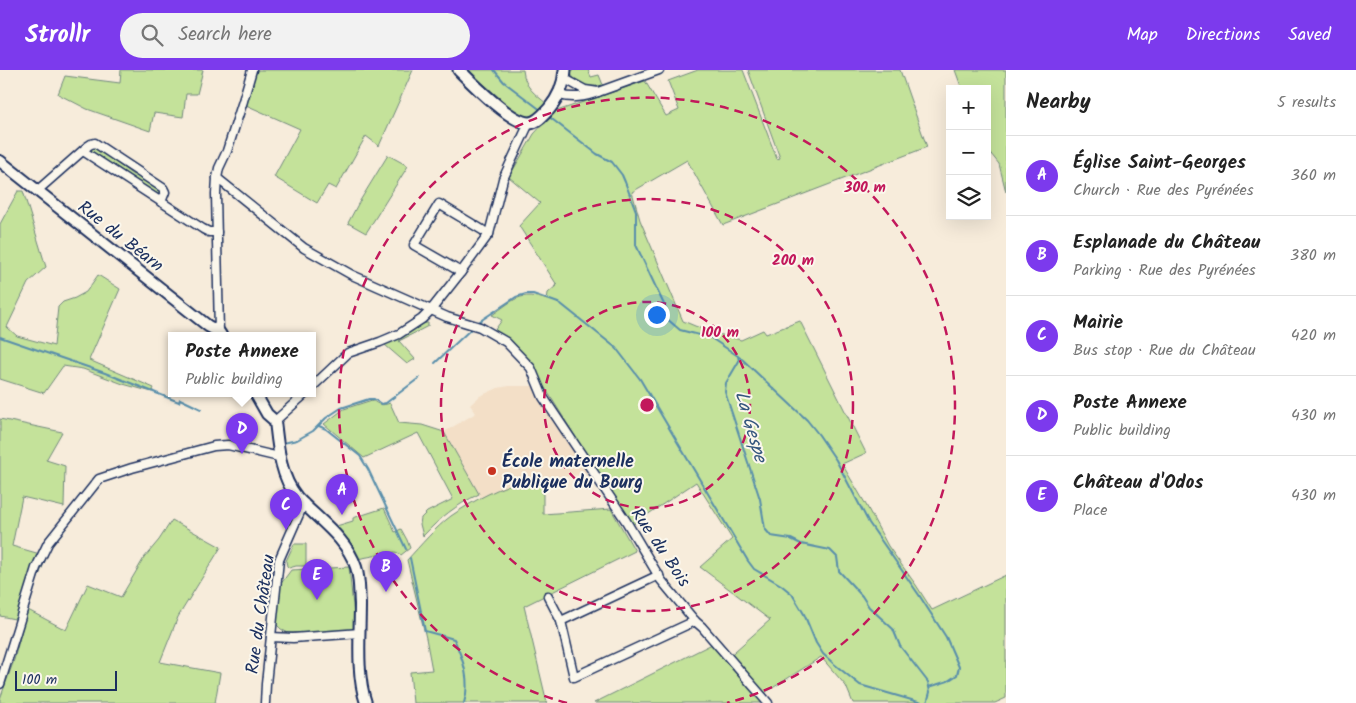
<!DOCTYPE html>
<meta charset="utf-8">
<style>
:root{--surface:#fff;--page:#f2f2f2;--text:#222;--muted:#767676;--line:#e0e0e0;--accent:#7c3aed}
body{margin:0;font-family:Kalam,sans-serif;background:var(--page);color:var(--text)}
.controls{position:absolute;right:15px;top:15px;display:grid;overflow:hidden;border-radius:0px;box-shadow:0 5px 20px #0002}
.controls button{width:45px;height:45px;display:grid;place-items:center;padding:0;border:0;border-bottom:1px solid var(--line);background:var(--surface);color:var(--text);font:25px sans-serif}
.scale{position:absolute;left:15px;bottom:12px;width:102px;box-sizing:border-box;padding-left:5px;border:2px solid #1b2f5e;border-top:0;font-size:14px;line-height:18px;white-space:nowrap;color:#1b2f5e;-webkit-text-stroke:4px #fbf7ec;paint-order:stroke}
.you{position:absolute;left:656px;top:244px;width:18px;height:18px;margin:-12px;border:4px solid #fff;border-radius:50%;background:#1a73e8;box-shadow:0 0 0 8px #1a73e833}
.badge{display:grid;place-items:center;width:32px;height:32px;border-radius:50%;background:var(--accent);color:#fff;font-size:16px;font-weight:700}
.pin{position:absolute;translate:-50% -41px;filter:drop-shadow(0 1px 2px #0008)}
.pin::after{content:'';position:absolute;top:26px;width:18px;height:15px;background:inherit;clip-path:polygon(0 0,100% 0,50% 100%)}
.popup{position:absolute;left:168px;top:262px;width:148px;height:65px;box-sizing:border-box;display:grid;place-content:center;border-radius:0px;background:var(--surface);filter:drop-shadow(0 1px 4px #0005);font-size:16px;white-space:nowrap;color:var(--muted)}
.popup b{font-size:19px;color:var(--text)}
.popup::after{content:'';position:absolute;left:50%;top:100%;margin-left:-10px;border:10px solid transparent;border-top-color:var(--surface)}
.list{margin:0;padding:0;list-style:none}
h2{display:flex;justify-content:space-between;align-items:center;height:65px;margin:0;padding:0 20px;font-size:21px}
h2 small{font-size:16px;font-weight:400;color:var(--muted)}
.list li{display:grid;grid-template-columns:32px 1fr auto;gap:15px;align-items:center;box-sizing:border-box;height:80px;padding:0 20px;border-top:1px solid var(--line)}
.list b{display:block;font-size:19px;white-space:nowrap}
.list p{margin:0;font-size:16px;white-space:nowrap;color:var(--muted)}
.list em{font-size:16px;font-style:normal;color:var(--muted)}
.icon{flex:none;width:28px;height:28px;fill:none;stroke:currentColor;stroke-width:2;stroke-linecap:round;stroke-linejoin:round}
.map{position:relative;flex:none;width:1006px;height:633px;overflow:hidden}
header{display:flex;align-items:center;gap:30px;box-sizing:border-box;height:70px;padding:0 25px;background:var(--accent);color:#fff}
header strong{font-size:24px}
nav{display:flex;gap:28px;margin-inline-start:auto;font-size:18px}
.search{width:350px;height:45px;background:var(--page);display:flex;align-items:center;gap:12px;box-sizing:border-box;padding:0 18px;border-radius:28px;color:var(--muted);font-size:19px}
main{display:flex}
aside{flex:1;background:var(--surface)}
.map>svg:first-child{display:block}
.built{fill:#f3dfc7}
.green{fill:#c4e29a;stroke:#70887c}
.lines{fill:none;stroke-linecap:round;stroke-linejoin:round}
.stream{stroke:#588eab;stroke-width:2}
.minor-casing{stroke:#1b2f5e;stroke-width:11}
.tertiary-casing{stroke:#1b2f5e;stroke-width:14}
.secondary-casing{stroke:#1b2f5e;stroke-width:15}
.minor{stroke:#fbf7ec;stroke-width:8}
.tertiary{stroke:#fbf7ec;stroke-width:10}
.secondary{stroke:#fbf7ec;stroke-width:11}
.ring{fill:none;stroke:#c2185b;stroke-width:2.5;stroke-dasharray:9 6}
.poi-dot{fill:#c8321e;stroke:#fbf7ec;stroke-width:2}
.labels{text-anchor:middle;stroke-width:4;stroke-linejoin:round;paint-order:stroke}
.street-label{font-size:18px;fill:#1b2f5e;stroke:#fbf7ec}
.poi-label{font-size:18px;font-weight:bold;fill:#1b2f5e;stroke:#fbf7ec;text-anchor:start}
.water-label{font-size:19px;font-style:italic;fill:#34567e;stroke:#fbf7ec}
.centre{fill:#c2185b;stroke:#fbf7ec;stroke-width:2.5}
.ring-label{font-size:15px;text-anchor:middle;font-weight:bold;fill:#c2185b;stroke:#fbf7ec;stroke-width:4;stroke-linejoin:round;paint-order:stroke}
</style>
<header>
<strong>Strollr</strong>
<div class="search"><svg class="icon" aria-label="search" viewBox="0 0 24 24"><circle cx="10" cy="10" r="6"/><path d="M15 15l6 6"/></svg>Search here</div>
<nav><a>Map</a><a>Directions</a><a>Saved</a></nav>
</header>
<main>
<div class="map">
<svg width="1006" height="633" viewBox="0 0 1006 633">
<rect width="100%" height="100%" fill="#f7ecdb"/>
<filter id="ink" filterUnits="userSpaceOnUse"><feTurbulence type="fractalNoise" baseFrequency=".02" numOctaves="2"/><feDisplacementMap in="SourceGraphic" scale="10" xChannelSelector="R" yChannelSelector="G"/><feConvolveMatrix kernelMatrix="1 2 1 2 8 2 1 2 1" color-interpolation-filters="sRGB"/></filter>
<g filter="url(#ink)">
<polygon class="built" points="509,316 534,316 589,404 543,409 528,409 513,413 481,428 444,362 476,343 470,335 480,326 498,318"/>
<g class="green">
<polygon points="121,0 203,0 197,24 186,24 183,47 154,43 150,61 87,39 58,24 65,6 120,13"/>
<polygon points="256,0 413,0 379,76 366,66 336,119 328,115 317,133 274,107 300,59 246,35"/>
<path d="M 468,0 L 523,0 C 525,18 534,23 547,34 C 537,43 534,48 520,46 Z"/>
<path d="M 570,0 L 588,0 L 591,7 L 599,5 L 603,15 C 591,18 573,15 570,0 Z"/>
<path d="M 698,0 L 743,0 L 777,89 L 780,88 L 748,0 L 900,0 L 927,77 L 723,155 L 687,90 L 632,122 L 640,150 L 683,251 L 707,261 L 741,270 L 763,260 L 766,264 L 800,251 L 866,383 L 842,394 L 865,433 L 888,476 L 916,515 L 932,540 L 1006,505 L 1006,628 L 995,633 L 853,633 L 846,616 L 821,587 L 760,626 L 765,633 L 594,633 L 712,574 L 726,589 L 770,550 L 700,497 L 732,469 L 696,412 L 632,455 L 620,438 L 540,310 C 530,288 515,273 494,261 L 502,250 L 492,245 C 514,230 520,220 547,230 L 548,223 L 557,215 L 519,156 L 540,133 L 509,107 L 534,64 L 554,42 L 645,11 L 666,46 L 679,40 L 668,11 Z"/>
<polygon points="955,0 1006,0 1006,122 999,94 987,79 987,19 962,19"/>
<polygon points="94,75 104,82 103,83 133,105 135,104 151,115 153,113 163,122 159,127 127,106 127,104 89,82 89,79"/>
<polygon points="388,85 408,96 366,163 348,153 358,134"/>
<polygon points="18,121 23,121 46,197 28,213 7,257 17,266 54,276 58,237 63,232 75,228 86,222 98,205 120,219 89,290 154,318 152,322 123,314 83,299 63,296 44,323 0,309 0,154"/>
<polygon points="425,253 428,253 428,256 399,271 415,289 407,294 385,275"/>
<path d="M 372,330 C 379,335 382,336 390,333 L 399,353 L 422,355 L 444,362 L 479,424 C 455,436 441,447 423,466 L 420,454 L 421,448 L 427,442 L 453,429 L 418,363 L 364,388 L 324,354 L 344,339 Z"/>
<polygon points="0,349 62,362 46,390 65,396 64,437 22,427 12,476 47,486 35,515 28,540 66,560 88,514 121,527 144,488 159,470 172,450 221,477 178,547 160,592 220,603 215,633 0,633 0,629 14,590 24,551 0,546"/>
<path d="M 528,409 L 543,409 L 543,444 L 611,439 L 635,481 L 524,536 L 547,633 L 413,633 L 410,602 L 432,600 L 426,568 L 407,490 C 421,475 435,458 451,446 C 474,430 501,416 528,409 Z"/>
<polygon points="384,438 395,462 401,459 407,470 410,478 401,485 395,482 357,489 333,457 353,451 353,448"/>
<polygon points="294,474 306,474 306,496 296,496 289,498 287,496 286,491"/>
<polygon points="349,497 355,556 352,561 288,563 281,559 276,554 280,515 291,500"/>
</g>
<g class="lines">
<g class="stream">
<polyline points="494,0 504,12 542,41"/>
<polyline points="548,46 597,84 612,92 622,105 625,112 636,141 636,175 667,241 666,248 680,260 711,268 738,286 739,291 726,313 725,322 760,429 765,459 771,466 791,469 801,474 830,480 837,487 839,501 862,526 869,537 893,559 900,576 928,612 930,622 927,633"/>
<polyline points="477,253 516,227 526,224 533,224 561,234 616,278 640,309 748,491 754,499 781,515 792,524 804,544 816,573 823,584 834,594 860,615 922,633"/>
<polyline points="0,267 105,303 179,332 180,329 201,339"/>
<polyline points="739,287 743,290 807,350 819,365 836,390 869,453 919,525 946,567 959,597 957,605 948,611 929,617"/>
<polyline points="435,293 471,259"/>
<polyline points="319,356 326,359 360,386 368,399 406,479"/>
<polyline points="283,373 297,370 313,361 326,348 341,338 369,329 374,329 381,334 386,333 419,308"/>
<path d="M 410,488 L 425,561 L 454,569 C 463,589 471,611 464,633"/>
</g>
<g class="minor-casing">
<g id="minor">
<polyline points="598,22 659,0"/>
<path d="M 559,25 C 573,29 584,27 598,22 L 585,20 L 565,9"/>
<polyline points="83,81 203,159 209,162 217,162"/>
<polyline points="217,108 304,178 352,205 447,247 480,257 506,272 531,298 543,327 626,451 661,510 695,551 702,557 768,633"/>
<polyline points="38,120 88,76 91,74 95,73 163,118 165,122 161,132"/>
<polyline points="461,202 414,175 439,134 489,164"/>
<polyline points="219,262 216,124 217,108 219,98 227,81 243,31 252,0"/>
<polyline points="312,317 348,283 380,272 399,264 422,249 431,240 461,202 489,164 503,109 529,53"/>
<polyline points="275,351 306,323"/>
<polyline points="659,505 561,551 574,607 695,551"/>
<polyline points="548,526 561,551"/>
<polyline points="271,567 293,568 360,563"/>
<polyline points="0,614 36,498 48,473 99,409 132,398 214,376 228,375 279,387"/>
<polyline points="265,633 266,614 279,490 304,433"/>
</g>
</g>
<g class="tertiary-casing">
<g id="tertiary">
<polyline points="0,91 208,256 219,262 221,265"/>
<path d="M 255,323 L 267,344 L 275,351 C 278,377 280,406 297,427 C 317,449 346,467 356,497 C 360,509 359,522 360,534 C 360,565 356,604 366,633"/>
</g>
</g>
<g class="secondary-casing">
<path id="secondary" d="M 459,0 C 472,13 512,54 530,53 C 538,52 544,44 549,39 C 559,27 564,15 565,0"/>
</g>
<use href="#minor" class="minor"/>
<use href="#tertiary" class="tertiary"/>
<use href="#secondary" class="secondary"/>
</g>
</g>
<g class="ring">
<circle cx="647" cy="335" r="103"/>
<circle cx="647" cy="335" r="206"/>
<path d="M567 633A308 308 0 1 1 727 633"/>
</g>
<circle class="poi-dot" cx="492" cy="401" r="5"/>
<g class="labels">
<g class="street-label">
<text transform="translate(121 166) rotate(38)" y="6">Rue du Béarn</text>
<text transform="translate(661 477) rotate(56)" y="6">Rue du Bois</text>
<text transform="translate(260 544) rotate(-82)" y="6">Rue du Château</text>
</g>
<g class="poi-label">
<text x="502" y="397">École maternelle<tspan x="502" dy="21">Publique du Bourg</tspan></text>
</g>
<g class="water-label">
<text transform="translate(752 356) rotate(74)" y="7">La Gespe</text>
</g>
</g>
<circle cx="647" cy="335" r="8" class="centre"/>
<g class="ring-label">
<text x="865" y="122">300 m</text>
<text x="793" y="195">200 m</text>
<text x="720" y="267">100 m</text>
</g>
</svg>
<div class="controls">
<button>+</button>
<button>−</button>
<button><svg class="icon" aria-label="layers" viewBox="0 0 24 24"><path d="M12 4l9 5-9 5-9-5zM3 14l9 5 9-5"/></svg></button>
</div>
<div class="scale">100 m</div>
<div class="you"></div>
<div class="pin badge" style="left:342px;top:445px">A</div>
<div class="pin badge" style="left:386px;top:522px">B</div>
<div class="pin badge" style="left:286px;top:460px">C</div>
<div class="pin badge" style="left:242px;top:384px">D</div>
<div class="popup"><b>Poste Annexe</b>Public building</div>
<div class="pin badge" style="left:317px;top:530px">E</div>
</div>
<aside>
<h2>Nearby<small>5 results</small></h2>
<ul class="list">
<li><span class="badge">A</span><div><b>Église Saint-Georges</b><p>Church · Rue des Pyrénées</p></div><em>360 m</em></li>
<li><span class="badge">B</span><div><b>Esplanade du Château</b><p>Parking · Rue des Pyrénées</p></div><em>380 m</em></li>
<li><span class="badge">C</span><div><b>Mairie</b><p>Bus stop · Rue du Château</p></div><em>420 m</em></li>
<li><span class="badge">D</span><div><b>Poste Annexe</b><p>Public building</p></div><em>430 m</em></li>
<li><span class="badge">E</span><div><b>Château d'Odos</b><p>Place</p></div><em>430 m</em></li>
</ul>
</aside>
</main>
